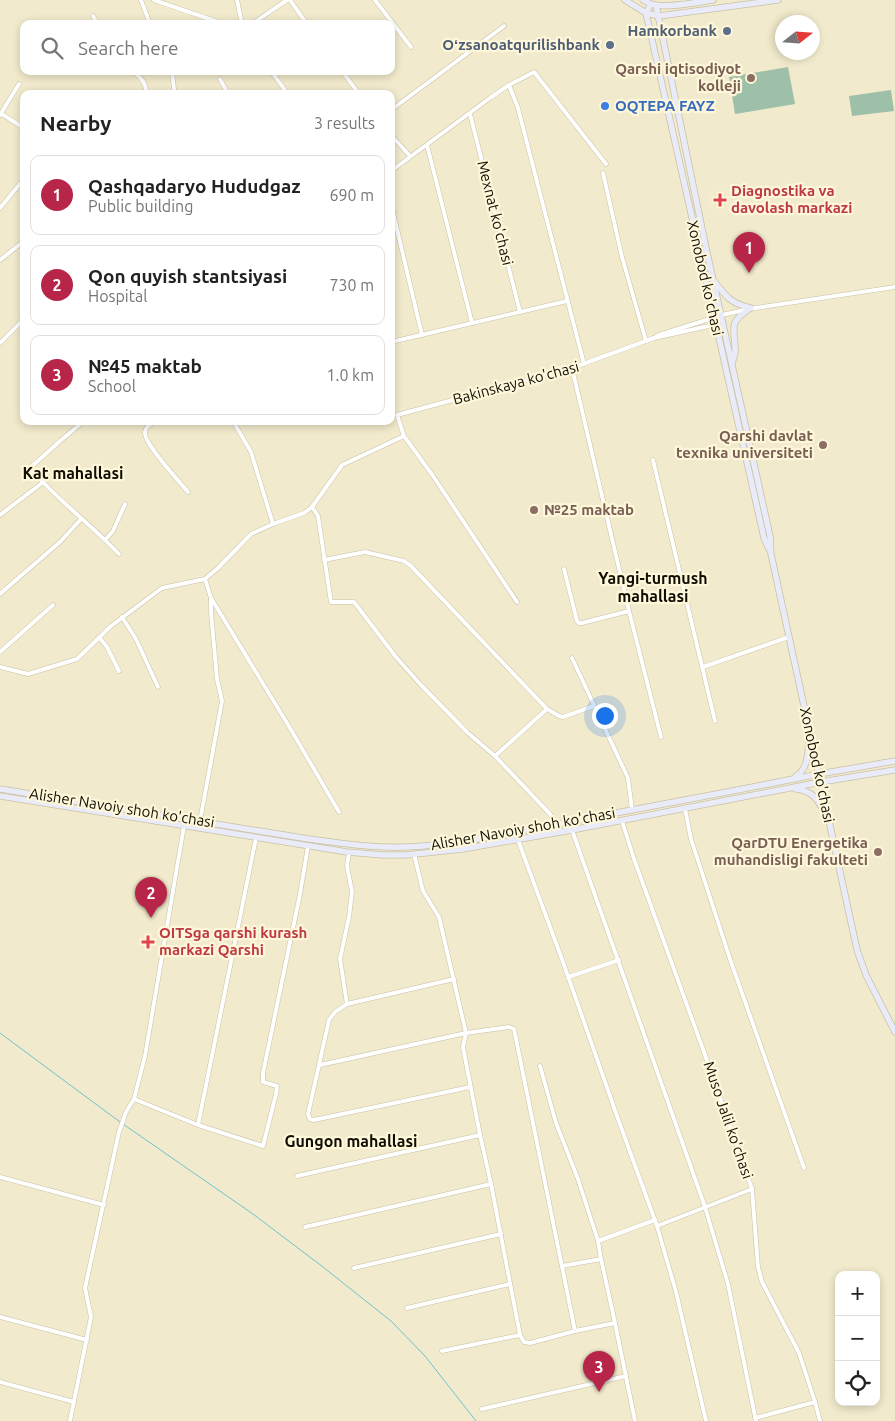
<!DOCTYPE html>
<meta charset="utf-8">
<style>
:root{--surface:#fff;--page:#f2f2f2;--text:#222;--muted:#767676;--line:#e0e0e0;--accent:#b72649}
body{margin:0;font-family:Ubuntu,sans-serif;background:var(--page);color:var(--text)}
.controls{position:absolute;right:15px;bottom:15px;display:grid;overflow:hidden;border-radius:10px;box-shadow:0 2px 8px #0003}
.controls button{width:45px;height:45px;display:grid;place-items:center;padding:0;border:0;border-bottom:1px solid var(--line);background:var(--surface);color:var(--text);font:25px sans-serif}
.compass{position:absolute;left:775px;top:15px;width:45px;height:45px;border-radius:50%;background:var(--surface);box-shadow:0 2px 8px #0003;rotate:73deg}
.you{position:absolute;left:604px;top:715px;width:18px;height:18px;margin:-12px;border:4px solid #fff;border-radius:50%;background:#1a73e8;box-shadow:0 0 0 8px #1a73e833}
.badge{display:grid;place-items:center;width:32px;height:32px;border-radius:50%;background:var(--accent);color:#fff;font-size:16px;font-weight:700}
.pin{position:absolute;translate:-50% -41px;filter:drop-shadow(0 1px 2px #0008)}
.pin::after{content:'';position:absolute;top:26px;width:18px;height:15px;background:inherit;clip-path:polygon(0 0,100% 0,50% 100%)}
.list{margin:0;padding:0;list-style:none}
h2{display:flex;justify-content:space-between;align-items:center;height:65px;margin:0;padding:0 20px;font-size:21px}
h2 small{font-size:16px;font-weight:400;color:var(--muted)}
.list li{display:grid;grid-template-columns:32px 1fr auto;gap:15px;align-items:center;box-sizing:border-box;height:80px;margin:0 10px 10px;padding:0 10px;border:1px solid var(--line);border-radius:10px}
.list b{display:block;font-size:19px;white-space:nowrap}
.list p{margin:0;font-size:16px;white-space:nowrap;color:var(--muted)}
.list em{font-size:16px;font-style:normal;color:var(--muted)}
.icon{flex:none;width:28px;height:28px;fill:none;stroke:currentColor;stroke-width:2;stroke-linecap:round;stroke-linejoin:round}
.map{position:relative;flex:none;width:895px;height:1421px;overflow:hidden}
.search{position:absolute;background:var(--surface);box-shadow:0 2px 8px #0003;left:20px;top:20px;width:375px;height:55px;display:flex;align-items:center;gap:12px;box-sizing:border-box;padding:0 18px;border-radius:10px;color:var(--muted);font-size:19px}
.panel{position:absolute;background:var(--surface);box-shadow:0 2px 8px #0003;left:20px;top:90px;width:375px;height:335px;border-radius:10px}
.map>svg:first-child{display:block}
.green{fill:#9ec0a9}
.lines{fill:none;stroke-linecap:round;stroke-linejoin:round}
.stream{stroke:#71c1cf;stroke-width:1}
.street-casing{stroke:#c9c1a4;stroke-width:5}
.secondary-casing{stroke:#c9c1a4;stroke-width:7}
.street{stroke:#fff;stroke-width:4}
.secondary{stroke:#eaebf9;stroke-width:5.5}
.service-dot{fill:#5c6f8a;stroke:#fef7d9;stroke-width:2}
.education-dot{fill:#8d6e63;stroke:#fef7d9;stroke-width:2}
.shop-dot{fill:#3f7fe0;stroke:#fef7d9;stroke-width:2}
.health-dot{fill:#e0444e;stroke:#fef7d9;stroke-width:2}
.labels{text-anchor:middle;stroke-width:4.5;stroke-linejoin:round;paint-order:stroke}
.service-label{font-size:15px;font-weight:bold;fill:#4e5e75;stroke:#fef7d9;text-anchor:end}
.education-label{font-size:15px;font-weight:bold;fill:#785e54;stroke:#fef7d9;text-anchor:end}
.shop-label{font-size:15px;font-weight:bold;fill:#366cbe;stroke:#fef7d9;text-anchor:start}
.health-label{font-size:15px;font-weight:bold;fill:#be3a42;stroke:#fef7d9;text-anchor:start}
.street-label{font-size:15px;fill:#100e04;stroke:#fef7d9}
.neighbourhood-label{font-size:16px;font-weight:bold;fill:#100e04;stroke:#fef7d9}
</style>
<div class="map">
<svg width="895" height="1421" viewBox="0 0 895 1421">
<rect width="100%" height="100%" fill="#f1eacc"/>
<g class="green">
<polygon points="788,67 795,104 735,114 729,77"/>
<polygon points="891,90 894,111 852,116 849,96"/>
</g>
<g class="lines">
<g class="stream">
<polyline points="0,1033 120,1122"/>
<polyline points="123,1124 253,1214 323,1267 391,1321 425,1356 476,1421"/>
</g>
<g class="street-casing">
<g id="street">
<polyline points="141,0 150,24"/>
<polyline points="154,0 224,24"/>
<polyline points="237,0 242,24"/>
<polyline points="290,0 307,24"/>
<polyline points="375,0 411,47"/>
<polyline points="93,16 98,24"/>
<polyline points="252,24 287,0"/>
<path d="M 134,71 C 139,77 146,82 146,90 L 141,94"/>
<polyline points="172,71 174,89 176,94"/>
<polyline points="271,71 288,94"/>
<polyline points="342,71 359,94"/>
<polyline points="220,79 228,94"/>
<polyline points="509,85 518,108 584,364"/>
<polyline points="391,110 504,26"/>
<polyline points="0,113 24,128"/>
<polyline points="470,114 520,312"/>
<polyline points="0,115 19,84"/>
<polyline points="391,135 410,156"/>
<polyline points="427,145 472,323"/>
<polyline points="391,171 490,98 509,85 534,72 606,164"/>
<polyline points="603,173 622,257 646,341"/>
<polyline points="391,204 422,335"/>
<polyline points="0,208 24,179"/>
<polyline points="0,260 24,241"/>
<polyline points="654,338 659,335 722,315 749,309 895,287"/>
<polyline points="391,342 567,301"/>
<polyline points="0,343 24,319"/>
<polyline points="572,368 629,611 661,737"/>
<path d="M 84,421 L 60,441 L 30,468 C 57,500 91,524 119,554"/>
<path d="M 155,421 C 150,424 145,427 145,433 C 145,445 179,481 188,492"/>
<polyline points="233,421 251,452 273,524"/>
<polyline points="653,460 715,721"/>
<polyline points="312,507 318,516 331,602 354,602 396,657 421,685 468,733 495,756 550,814 556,824"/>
<polyline points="0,515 42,483"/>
<polyline points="105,540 113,531 125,504"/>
<polyline points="324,560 365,552 404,561 411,566 547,709 559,716 563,717 594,706"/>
<polyline points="564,569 577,621 579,623 582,623 629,611"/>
<polyline points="0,594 61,541 81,519"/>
<polyline points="517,602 433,476 404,436 397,415 572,368 654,338 718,324"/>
<polyline points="122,617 136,639 158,687"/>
<polyline points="99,637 107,647 119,671"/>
<polyline points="0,652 53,605"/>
<polyline points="572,658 628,778 632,810"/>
<polyline points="0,667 28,674 77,659 111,626 162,588 205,579"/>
<polyline points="703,667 789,637"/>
<polyline points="495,756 547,709"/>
<polyline points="685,809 691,839 731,962 804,1168"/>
<polyline points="339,812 290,728 211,598 205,579 218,568 251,534 273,524 304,513 312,507 342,465 404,436"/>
<polyline points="200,821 222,701 217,679 211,612 211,598"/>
<polyline points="622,821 634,859 704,1052 752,1189 758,1267 762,1282 799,1353 815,1402 820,1421"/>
<polyline points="572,830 705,1207 728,1284 756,1421"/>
<polyline points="518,840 563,962 617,1116 657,1226 676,1292 706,1421"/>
<polyline points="414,854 423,891 439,917 466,1033 463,1047 480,1135 491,1184 520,1335 524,1342 530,1343 575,1331 615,1323"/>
<polyline points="568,977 619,960"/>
<polyline points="454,979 347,1004 335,1012 329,1020 308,1114 310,1119 314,1120 470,1087"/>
<polyline points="347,1004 340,959 349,917 352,892 347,866 349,852"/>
<polyline points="320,1065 466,1033 509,1027 514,1029 575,1331"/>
<polyline points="540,1066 556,1123 578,1179 598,1241 601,1259 615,1323 635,1421"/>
<polyline points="134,1099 198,1125 263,1146 276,1094 277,1086 263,1082 263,1073 300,894 308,846"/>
<polyline points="198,1125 256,838"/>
<polyline points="297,1176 480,1135"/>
<polyline points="0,1177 104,1205"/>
<polyline points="657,1226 752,1189"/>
<polyline points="305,1227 491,1184"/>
<polyline points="598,1241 655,1220"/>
<polyline points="562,1266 601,1259"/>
<polyline points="354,1268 501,1234"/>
<polyline points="407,1308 510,1284"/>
<polyline points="0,1317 87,1340"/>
<polyline points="442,1351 520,1335"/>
<polyline points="0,1382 74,1402"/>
<polyline points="482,1409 626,1376"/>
<polyline points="755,1418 815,1402"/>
<polyline points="70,1421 91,1317 85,1288 119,1132 126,1112 134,1099 145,1056 184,826"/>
</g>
</g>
<g class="secondary-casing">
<g id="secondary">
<polyline points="625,0 646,13 659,16 778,0"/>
<path d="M 643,0 C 646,1 648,3 651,4 C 663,9 699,2 713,0"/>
<polyline points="651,4 646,13 764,538 769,549"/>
<polyline points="656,5 706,248 770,536 771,554 857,950 866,975 895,1032"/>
<path d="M 715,282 C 726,297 732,304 751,308"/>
<path d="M 732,363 C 734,358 736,352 735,347 C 734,326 729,323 749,309"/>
<path d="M 795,777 C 809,769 808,751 809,736"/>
<path d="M 0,789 L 309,839 C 335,842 361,847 387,847 C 410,848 434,845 457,843 L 727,792 L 819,774 L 895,761"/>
<path d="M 796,789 C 813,791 817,799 825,813"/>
<polyline points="0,796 347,852 383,855 406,855 463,849 572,830 821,782 895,770"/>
</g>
</g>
<use href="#street" class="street"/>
<use href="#secondary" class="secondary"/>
</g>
<g class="service-dot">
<circle cx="727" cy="31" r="5"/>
<circle cx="610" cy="45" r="5"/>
</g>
<g class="education-dot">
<circle cx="751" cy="78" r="5"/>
<circle cx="823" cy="445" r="5"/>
<circle cx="534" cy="510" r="5"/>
<circle cx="878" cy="852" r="5"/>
</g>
<circle class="shop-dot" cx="605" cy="106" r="5"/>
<g class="health-dot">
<path d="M717.5 192.5h5v5h5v5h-5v5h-5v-5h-5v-5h5z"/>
<path d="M145.5 934.5h5v5h5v5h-5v5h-5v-5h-5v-5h5z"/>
</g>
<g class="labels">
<g class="service-label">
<text x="717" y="36">Hamkorbank</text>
<text x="600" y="50">Oʻzsanoatqurilishbank</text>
</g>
<g class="education-label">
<text x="741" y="74">Qarshi iqtisodiyot<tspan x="741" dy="17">kolleji</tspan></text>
<text x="813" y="441">Qarshi davlat<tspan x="813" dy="17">texnika universiteti</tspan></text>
<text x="544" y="515" text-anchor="start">№25 maktab</text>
<text x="868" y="848">QarDTU Energetika<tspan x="868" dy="17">muhandisligi fakulteti</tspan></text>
</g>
<g class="shop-label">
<text x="615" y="111">OQTEPA FAYZ</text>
</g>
<g class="health-label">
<text x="731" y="196">Diagnostika va<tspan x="731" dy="17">davolash markazi</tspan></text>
<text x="159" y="938">OITSga qarshi kurash<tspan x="159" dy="17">markazi Qarshi</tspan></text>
</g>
<g class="street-label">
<text transform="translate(495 213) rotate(76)" y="5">Mexnat ko'chasi</text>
<text transform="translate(705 278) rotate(77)" y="5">Xonobod ko'chasi</text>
<text transform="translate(516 383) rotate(-15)" y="5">Bakinskaya ko'chasi</text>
<text transform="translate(817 765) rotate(78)" y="5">Xonobod ko'chasi</text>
<text transform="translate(122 808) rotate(9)" y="5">Alisher Navoiy shoh ko'chasi</text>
<text transform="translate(523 829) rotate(-10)" y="5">Alisher Navoiy shoh ko'chasi</text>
<text transform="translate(728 1120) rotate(71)" y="5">Muso Jalil ko'chasi</text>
</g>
<g class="neighbourhood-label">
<text x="73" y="479">Kat mahallasi</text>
<text x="653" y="584">Yangi-turmush<tspan x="653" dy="18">mahallasi</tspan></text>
<text x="351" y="1147">Gungon mahallasi</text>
</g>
</g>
</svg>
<div class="controls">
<button>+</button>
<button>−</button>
<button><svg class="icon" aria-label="locate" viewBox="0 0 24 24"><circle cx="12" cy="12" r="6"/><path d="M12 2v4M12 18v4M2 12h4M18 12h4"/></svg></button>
</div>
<svg class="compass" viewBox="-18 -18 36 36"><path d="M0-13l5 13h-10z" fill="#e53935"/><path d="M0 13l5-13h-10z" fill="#767676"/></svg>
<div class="you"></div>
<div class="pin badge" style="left:749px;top:273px">1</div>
<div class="pin badge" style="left:151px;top:918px">2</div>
<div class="pin badge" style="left:599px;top:1392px">3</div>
<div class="search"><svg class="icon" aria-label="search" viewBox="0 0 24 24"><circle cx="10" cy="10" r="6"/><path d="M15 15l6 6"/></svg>Search here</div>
<section class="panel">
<h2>Nearby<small>3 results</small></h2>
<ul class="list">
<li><span class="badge">1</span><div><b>Qashqadaryo Hududgaz</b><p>Public building</p></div><em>690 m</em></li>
<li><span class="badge">2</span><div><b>Qon quyish stantsiyasi</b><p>Hospital</p></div><em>730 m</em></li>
<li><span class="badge">3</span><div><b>№45 maktab</b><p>School</p></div><em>1.0 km</em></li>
</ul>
</section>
</div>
